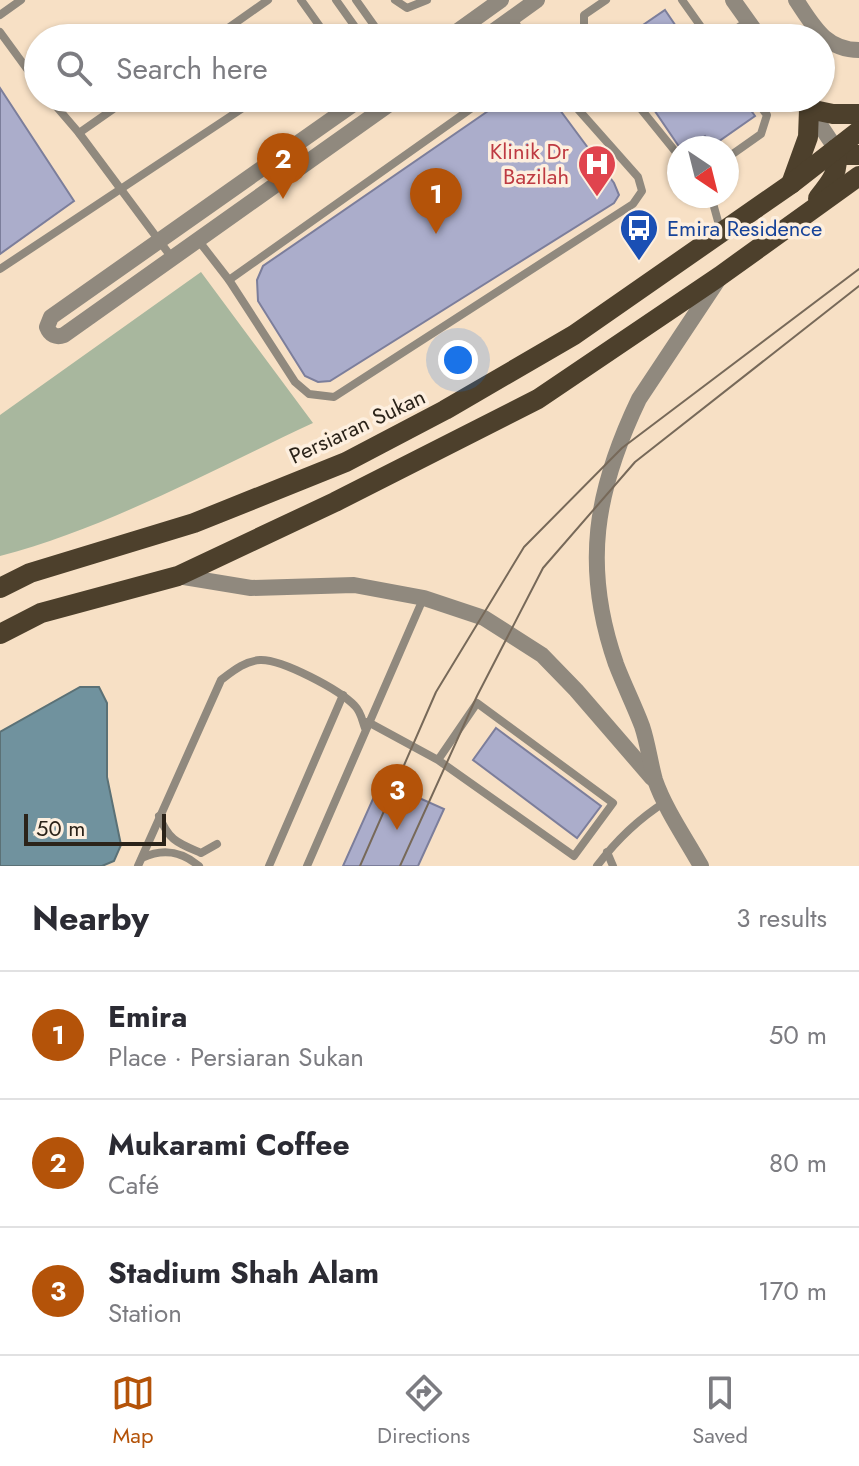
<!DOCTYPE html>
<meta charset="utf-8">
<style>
:root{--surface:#fff;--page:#f7f7f7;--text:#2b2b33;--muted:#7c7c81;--line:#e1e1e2;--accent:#b45309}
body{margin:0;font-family:Jost,sans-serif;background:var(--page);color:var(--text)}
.compass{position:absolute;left:667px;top:136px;width:72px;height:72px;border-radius:50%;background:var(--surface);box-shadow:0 2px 6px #0004;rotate:145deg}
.scale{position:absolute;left:24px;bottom:20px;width:142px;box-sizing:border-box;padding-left:8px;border:4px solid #2b2319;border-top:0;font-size:22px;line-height:28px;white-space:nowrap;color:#2b2319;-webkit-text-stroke:6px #fdefdf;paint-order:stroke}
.you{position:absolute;left:458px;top:360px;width:28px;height:28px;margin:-20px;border:6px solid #fff;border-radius:50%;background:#1a73e8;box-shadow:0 0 0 12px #1a73e833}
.badge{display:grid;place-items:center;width:52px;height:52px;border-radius:50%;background:var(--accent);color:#fff;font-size:26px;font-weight:700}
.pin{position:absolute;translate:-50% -66px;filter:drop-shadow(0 2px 4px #0008)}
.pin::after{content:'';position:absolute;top:42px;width:28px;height:24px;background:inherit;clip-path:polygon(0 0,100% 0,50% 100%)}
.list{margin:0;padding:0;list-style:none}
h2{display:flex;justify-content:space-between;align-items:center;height:104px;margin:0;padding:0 32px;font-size:34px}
h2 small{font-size:26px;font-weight:400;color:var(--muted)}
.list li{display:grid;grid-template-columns:52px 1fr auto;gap:24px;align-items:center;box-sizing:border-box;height:128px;padding:0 32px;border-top:2px solid var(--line)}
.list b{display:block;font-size:30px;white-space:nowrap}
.list p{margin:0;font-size:26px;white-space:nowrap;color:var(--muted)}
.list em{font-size:26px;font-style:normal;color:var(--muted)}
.icon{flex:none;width:44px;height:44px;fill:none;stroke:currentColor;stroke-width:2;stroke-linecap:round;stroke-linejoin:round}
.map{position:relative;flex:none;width:859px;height:866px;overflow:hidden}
.search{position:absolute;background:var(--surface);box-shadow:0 2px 6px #0004;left:24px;right:24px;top:24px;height:88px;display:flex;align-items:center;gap:20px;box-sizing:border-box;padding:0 28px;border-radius:44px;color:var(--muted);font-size:30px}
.sheet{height:488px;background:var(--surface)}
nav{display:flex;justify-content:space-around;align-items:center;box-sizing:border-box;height:112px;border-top:2px solid var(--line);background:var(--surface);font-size:22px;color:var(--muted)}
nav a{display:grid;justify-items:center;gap:4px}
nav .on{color:var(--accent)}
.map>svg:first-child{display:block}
.green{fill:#a8b79e}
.water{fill:#70929e;stroke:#5b7176;stroke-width:2}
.building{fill:#abadcb;stroke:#7c7e9b;stroke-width:2}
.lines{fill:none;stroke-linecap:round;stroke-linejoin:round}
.service{stroke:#90897e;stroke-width:8}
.minor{stroke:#90897e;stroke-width:16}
.primary{stroke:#4d402c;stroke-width:20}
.tram{stroke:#776959;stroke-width:2}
.labels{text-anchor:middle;stroke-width:7;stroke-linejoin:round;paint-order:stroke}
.health-label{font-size:22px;fill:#be3a42;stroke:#fdefdf;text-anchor:end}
.transit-label{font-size:22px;fill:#164399;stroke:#fdefdf;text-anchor:start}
.street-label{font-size:22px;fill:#2b2319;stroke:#fdefdf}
</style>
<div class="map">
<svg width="859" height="866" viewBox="0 0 859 866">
<rect width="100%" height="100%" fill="#f7e0c5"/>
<path class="green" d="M 201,272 L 313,423 C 214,469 105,529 0,556 L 0,415 Z"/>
<polygon class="water" points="80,687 99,687 107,703 107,777 121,845 114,861 102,866 0,866 0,732"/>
<g class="building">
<polygon points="665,10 684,38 624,38"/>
<polygon points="0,88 74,201 0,254"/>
<polygon points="507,98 551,98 614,183 619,195 614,203 330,381 318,382 305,376 258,301 257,280 263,266"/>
<polygon points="646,98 742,98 755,116 712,146 705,136 687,148 680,148"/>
<polygon points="496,728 601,806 577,838 473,760"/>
<polygon points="381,781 444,809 418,866 343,866"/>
</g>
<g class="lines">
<g class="service">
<polyline points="301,0 321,28 322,38"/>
<polyline points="336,0 363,38"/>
<polyline points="356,0 383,38"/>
<polyline points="395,0 407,8 427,0"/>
<polyline points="682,0 709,38"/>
<polyline points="0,15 21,0"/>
<polyline points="513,17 523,38"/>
<polyline points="0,32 38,84"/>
<polyline points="214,38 268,0"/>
<polyline points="587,38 584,34 584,15 606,0"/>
<polyline points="722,38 748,21"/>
<polyline points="49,98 79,133 172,258"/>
<polyline points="632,98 679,156"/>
<polyline points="79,133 129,98"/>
<polyline points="727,158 761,134 767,115 754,98"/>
<polyline points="711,196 721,232"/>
<polyline points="198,240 229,280 295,382 309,394 334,397 633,204 642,191 638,177 568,98"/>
<polyline points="0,269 258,98"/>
<polyline points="229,280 486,98"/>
<polyline points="368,722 438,760 574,856 613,803 477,703 438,760"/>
<path d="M 159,816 C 169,841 178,843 201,853 L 217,844"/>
<polyline points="607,852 613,866"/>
<path d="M 142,858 C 163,848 181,851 199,866"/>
<path d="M 138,866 L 221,680 C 233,671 245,661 260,660 C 282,659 340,690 355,706 C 361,712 362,720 365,728"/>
<polyline points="269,866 343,695"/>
<polyline points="307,866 423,599"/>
<path d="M 597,866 C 617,839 637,820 665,802"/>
</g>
<g class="minor">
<polyline points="733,0 760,38"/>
<path d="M 796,0 C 813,25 825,50 859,50"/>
<polyline points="448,38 501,0"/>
<polyline points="484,38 537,0"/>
<path d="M 362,98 L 51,317 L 47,327 C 50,335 56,338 64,335 L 398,98"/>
<polyline points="802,98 836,149"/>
<polyline points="178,576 251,588 354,585 424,598 484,618 542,655 576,690 652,778"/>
<path d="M 701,866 C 686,839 665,809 655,780 C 650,762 648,744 642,726 C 634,705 624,685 616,664 C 582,567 595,491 639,399 L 718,280"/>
</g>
<g class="primary">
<polyline points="836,149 847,155 859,155"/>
<polyline points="791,184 808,137 809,109 833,114 859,114"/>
<path d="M 818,198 C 832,181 840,171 836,149"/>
<polyline points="0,588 30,573 194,523 346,462 445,410 574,335 791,184 859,131"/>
<polyline points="0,634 41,613 178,576 335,502 538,399 720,276 859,176"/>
</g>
<g class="tram">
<polyline points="360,866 436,692 524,547 622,448 859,269"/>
<polyline points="400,866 477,696 543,568 635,462 859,286"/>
</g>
</g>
<defs>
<g id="hospital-pin" transform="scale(2)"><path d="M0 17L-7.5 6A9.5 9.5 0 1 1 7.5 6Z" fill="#e0444e" stroke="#fdefdf"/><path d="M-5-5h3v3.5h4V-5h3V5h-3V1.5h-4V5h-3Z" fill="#fff"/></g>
<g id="bus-pin" transform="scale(2)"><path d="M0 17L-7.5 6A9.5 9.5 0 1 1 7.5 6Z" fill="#1a4fb4" stroke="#fdefdf"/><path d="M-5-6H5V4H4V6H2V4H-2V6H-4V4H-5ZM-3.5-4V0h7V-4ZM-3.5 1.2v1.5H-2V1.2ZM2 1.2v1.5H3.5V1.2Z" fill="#fff"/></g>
</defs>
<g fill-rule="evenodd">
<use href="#hospital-pin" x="597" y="164"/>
<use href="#bus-pin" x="639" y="228"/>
</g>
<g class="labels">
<g class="health-label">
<text x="569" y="159">Klinik Dr<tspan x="569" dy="25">Bazilah</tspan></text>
</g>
<g class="transit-label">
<text x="667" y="236">Emira Residence</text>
</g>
<g class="street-label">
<text transform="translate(357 426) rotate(-25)" y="8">Persiaran Sukan</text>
</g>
</g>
</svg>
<svg class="compass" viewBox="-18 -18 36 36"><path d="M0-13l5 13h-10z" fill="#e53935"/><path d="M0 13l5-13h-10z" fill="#7c7c81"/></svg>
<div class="scale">50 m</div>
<div class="you"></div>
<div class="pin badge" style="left:436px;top:234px">1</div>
<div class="pin badge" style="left:283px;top:199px">2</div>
<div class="pin badge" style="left:397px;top:830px">3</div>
<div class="search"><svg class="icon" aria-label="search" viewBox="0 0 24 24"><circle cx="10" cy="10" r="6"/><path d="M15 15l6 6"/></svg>Search here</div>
</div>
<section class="sheet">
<h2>Nearby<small>3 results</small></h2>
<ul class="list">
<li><span class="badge">1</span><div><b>Emira</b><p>Place · Persiaran Sukan</p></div><em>50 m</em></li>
<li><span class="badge">2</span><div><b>Mukarami Coffee</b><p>Café</p></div><em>80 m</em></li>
<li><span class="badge">3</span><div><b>Stadium Shah Alam</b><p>Station</p></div><em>170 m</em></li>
</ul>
</section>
<nav>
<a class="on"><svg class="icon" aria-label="map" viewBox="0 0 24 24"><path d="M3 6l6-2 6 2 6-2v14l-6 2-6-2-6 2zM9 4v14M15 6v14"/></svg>Map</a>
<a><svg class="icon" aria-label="directions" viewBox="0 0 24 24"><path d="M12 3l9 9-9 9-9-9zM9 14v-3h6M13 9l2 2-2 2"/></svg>Directions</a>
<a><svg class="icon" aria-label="saved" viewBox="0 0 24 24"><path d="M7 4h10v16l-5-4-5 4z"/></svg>Saved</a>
</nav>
